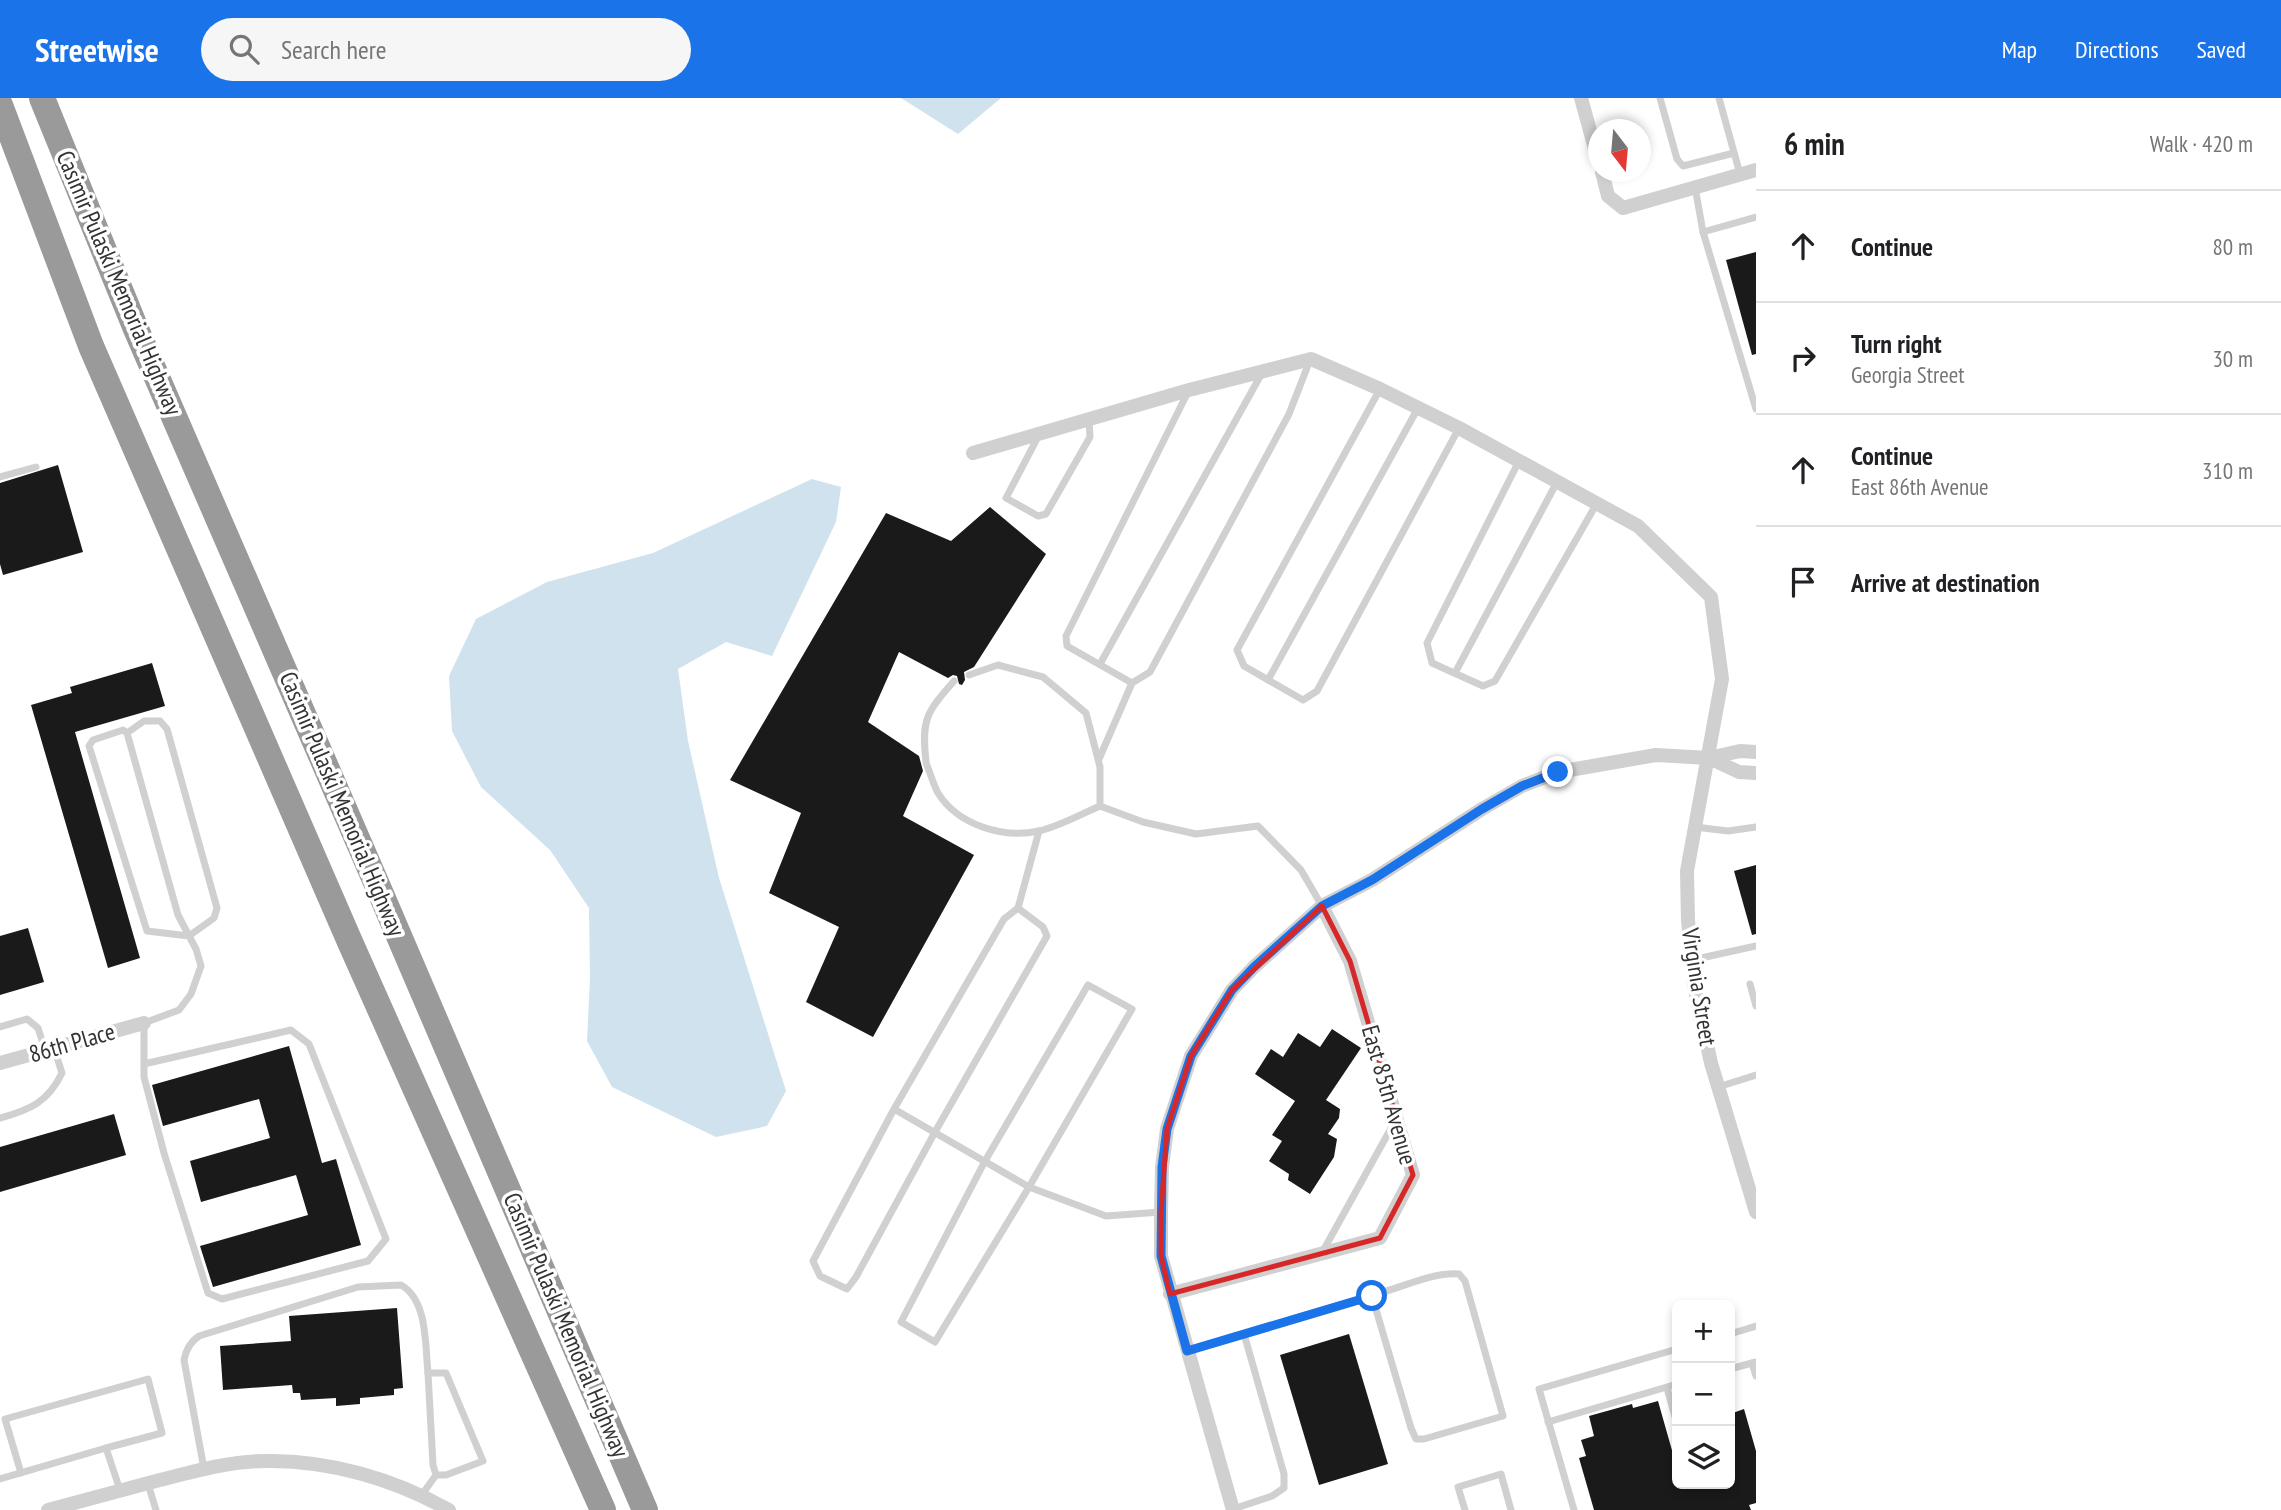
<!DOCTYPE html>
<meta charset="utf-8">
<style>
:root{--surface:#fff;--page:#f6f6f6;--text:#202124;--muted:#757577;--line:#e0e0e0;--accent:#1a73e8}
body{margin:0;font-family:"PT Sans Narrow",sans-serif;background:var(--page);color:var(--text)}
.controls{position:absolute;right:21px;bottom:21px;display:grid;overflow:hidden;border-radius:10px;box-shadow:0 4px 10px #0003}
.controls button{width:63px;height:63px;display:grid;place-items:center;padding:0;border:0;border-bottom:2px solid var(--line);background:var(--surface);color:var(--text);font:35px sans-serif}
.compass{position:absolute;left:1588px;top:21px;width:63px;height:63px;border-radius:50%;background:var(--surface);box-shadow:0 4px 10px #0003;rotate:164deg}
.stop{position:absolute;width:21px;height:21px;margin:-16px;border:5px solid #1a73e8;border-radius:50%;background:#fff}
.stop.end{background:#1a73e8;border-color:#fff;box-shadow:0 2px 7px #0008}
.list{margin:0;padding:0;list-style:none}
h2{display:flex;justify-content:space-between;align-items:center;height:91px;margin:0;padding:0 28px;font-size:30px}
h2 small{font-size:23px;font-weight:400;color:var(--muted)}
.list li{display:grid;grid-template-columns:46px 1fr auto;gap:21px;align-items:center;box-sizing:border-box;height:112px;padding:0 28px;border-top:2px solid var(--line)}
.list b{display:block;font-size:26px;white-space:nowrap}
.list p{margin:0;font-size:23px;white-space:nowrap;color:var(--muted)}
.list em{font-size:23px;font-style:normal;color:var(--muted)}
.icon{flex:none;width:38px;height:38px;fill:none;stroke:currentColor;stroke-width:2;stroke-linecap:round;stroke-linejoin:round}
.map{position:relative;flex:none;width:1756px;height:1412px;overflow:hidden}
header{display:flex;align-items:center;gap:42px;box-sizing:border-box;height:98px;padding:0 35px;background:var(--accent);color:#fff}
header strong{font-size:33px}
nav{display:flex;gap:38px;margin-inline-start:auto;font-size:24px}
.search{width:490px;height:63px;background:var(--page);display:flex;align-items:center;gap:18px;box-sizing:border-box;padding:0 24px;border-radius:38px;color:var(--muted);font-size:26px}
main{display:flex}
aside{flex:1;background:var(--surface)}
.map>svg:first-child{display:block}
.water{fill:#cfe2ee}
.building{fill:#1a1a1a}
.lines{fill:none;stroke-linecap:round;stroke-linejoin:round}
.service{stroke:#d0d0d0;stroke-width:7}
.minor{stroke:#d0d0d0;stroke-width:14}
.motorway{stroke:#9a9a9a;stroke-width:26}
.route{stroke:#1a73e8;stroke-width:9}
.marked{fill:none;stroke:#d62828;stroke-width:5;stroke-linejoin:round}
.labels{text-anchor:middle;stroke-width:7;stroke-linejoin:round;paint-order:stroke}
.street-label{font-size:24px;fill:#333;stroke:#fff}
</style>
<header>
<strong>Streetwise</strong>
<div class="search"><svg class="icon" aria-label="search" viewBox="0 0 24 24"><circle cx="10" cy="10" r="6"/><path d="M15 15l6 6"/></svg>Search here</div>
<nav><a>Map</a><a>Directions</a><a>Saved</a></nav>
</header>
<main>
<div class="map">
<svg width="1756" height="1412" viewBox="0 0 1756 1412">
<rect width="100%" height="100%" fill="#fff"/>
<g class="water">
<polygon points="901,0 1001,0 958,36"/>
<polygon points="812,381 841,389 836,424 772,558 726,544 678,571 688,643 719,780 786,993 767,1028 716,1039 612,989 587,943 590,880 589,810 550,752 481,689 452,633 449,578 476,521 547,484 653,455"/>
</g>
<g class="building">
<polygon points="1756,154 1756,256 1752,257 1726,162"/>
<polygon points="58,367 83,454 3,477 0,466 0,385"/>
<polygon points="990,409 1046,456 974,569 964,574 965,582 962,587 959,586 957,578 953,577 948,580 899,554 868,624 919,658 923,673 903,718 974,757 873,939 806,904 839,829 769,795 801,715 730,682 886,415 951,443"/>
<polygon points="152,565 165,608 75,634 140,860 108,870 31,607 72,595 70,589"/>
<polygon points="1756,767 1756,836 1752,837 1734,773"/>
<polygon points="28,830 44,884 0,897 0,838"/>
<polygon points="1332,931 1361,950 1326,1002 1340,1011 1339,1020 1328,1036 1337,1041 1334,1059 1310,1096 1288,1082 1289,1076 1269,1063 1282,1043 1272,1037 1295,1003 1255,976 1271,951 1283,959 1298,935 1320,949"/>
<polygon points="289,948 322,1065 336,1061 361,1147 213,1189 200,1148 308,1117 296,1077 201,1104 190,1063 270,1040 259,1001 163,1028 152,987"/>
<polygon points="114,1016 126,1057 0,1094 0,1049"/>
<polygon points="397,1210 403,1290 394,1291 394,1297 360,1300 360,1306 336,1308 336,1300 301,1302 300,1295 293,1295 292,1287 223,1292 220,1248 291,1243 289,1218"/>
<polygon points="1349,1236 1388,1366 1319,1387 1280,1257"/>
<polygon points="1658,1303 1677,1370 1677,1386 1730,1386 1730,1316 1744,1311 1756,1353 1756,1405 1749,1407 1751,1412 1594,1412 1579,1360 1586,1358 1581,1342 1594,1338 1589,1318 1632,1306 1633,1310"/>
</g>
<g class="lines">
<g class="service">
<polyline points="1660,0 1677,61 1683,68 1734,55"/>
<polyline points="1719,0 1740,76"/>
<polyline points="1695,89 1703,134 1756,311"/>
<polyline points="1703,134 1756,119"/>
<polyline points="1380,291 1237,552 1244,568 1303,602 1317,593 1459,330"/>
<polyline points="1188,294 1066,538 1067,548 1132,585 1150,574 1289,316 1310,262"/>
<polyline points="1039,337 1006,400 1038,418 1046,416 1090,339 1089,322"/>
<polyline points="1519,363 1427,545 1432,565 1483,588 1495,583 1597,405"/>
<polyline points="0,379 36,369"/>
<polyline points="1100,566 1262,275"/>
<polyline points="1455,575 1557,384"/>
<polyline points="1268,582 1418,310"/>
<polyline points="127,635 144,623 160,623 167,631 217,810 214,820 189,838 147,833 89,648 93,642 123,632 127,635 178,817 196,851 201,868 191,896 179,912 144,925 144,979 164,1055 208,1195 222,1201 368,1163 386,1141 309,946 291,932 144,966"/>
<polyline points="1099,661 1132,585"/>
<path d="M 926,663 C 921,621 927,614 954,583"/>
<path d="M 926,665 C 930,674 933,686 938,695 C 958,727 1003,741 1039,733 C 1060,728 1081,716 1100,708 L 1100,669 L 1086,615 L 1043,579 L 998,567 L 969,577"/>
<polyline points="1100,708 1143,724 1196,736 1258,728 1301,772 1322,808"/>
<polyline points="1695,729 1728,733 1756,729"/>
<polyline points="1018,810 1039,733"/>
<polyline points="1692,862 1756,848"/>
<polyline points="1750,886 1756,908"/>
<polygon points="1088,887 1132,911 1029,1089 935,1244 901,1224 985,1063"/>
<polyline points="0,929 27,921 38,930 45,952"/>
<polyline points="1718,989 1756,977"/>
<polyline points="894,1011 1004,821 1018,810 1043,829 1047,838 935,1034 856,1179 847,1191 820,1178 813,1163 894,1011 1029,1089 1106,1118 1161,1114"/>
<path d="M 0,1020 C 30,1012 48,1004 62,975 L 54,950"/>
<polyline points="1323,1153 1395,1023"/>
<polyline points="1730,1236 1756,1228"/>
<path d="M 1188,1253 C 1252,1233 1316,1214 1380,1195 C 1402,1189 1437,1173 1459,1176 L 1465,1183 L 1503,1318 L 1424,1341 L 1416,1341 L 1411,1330 L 1372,1198"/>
<polyline points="1755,1264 1752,1265 1756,1278"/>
<polyline points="1730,1271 1752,1265"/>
<polyline points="1667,1290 1677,1326"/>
<polyline points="1548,1324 1677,1286"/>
<path d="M 204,1371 L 184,1262 C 186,1251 190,1244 199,1238 L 358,1189 L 401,1187 C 428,1202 425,1248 428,1275"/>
<polyline points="21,1375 5,1321 148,1281 162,1335 106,1350"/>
<polyline points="0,1381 106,1350 120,1392"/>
<polyline points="148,1386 156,1412"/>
<polyline points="421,1398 436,1377 446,1377 483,1363 446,1275 428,1275 433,1367 436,1377"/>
<polyline points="1233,1411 1272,1398 1284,1390 1284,1376 1244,1236"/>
<polyline points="1465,1412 1458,1389 1501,1376 1511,1412"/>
<polyline points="1574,1412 1539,1291 1677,1251"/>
</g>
<g class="minor">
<polyline points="1581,0 1598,62"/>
<polyline points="1602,74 1608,98 1623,110 1756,72"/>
<polyline points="973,355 1189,292 1311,261 1380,291 1459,330 1638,428 1711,499 1722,581 1687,773 1688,822 1694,887 1711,965 1756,1114"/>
<polyline points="1709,660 1739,674 1756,675"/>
<polyline points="0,965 144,925"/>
<polyline points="1170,1196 1380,1140 1413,1077 1350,863 1322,808"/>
<path d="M 48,1412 C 84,1402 120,1393 156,1383 C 192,1374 229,1363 266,1363 C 329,1362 394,1381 449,1412"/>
<polyline points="1233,1412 1161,1158 1161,1114 1162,1069 1167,1031 1191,958 1232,892 1254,869 1322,808 1372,782 1482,711 1522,688 1558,674 1656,657 1709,660 1740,653 1756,654"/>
</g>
<g class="motorway">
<polyline points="42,0 136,231 375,782 645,1412"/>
<polyline points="0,7 91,248 350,844 603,1412"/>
</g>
</g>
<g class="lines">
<polyline class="route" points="1372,1198 1187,1253 1161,1158 1162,1069 1167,1031 1191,958 1232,892 1254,869 1322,808 1372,782 1482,711 1522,688 1558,674"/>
</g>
<path class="marked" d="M 1322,808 L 1350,863 L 1413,1077 L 1380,1140 L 1170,1196 L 1161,1158 L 1161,1114 L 1167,1031 L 1191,958 L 1232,892 Z"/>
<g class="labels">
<g class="street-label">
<text transform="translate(119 185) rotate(67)" y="8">Casimir Pulaski Memorial Highway</text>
<text transform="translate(342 706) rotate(67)" y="8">Casimir Pulaski Memorial Highway</text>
<text transform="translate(1699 889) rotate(81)" y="8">Virginia Street</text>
<text transform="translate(72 945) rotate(-16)" y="8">86th Place</text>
<text transform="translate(1389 997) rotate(74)" y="8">East 85th Avenue</text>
<text transform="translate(566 1227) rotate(67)" y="8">Casimir Pulaski Memorial Highway</text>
</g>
</g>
</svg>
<div class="controls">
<button>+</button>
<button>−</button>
<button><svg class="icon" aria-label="layers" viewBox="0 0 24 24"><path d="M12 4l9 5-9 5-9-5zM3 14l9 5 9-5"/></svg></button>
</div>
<svg class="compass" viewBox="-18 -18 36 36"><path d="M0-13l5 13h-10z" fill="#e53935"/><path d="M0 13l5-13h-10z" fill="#757577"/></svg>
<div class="stop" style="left:1372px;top:1198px"></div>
<div class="stop end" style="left:1558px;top:674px"></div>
</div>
<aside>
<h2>6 min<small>Walk · 420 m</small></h2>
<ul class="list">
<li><svg class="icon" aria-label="ahead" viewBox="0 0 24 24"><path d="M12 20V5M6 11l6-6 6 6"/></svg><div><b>Continue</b></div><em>80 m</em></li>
<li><svg class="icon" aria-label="right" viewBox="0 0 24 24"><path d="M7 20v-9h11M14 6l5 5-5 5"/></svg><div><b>Turn right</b><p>Georgia Street</p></div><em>30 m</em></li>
<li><svg class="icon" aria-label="ahead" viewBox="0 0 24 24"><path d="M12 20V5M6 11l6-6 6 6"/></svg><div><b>Continue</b><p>East 86th Avenue</p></div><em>310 m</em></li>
<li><svg class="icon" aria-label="arrive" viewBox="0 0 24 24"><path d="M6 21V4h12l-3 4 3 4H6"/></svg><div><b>Arrive at destination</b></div></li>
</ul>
</aside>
</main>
